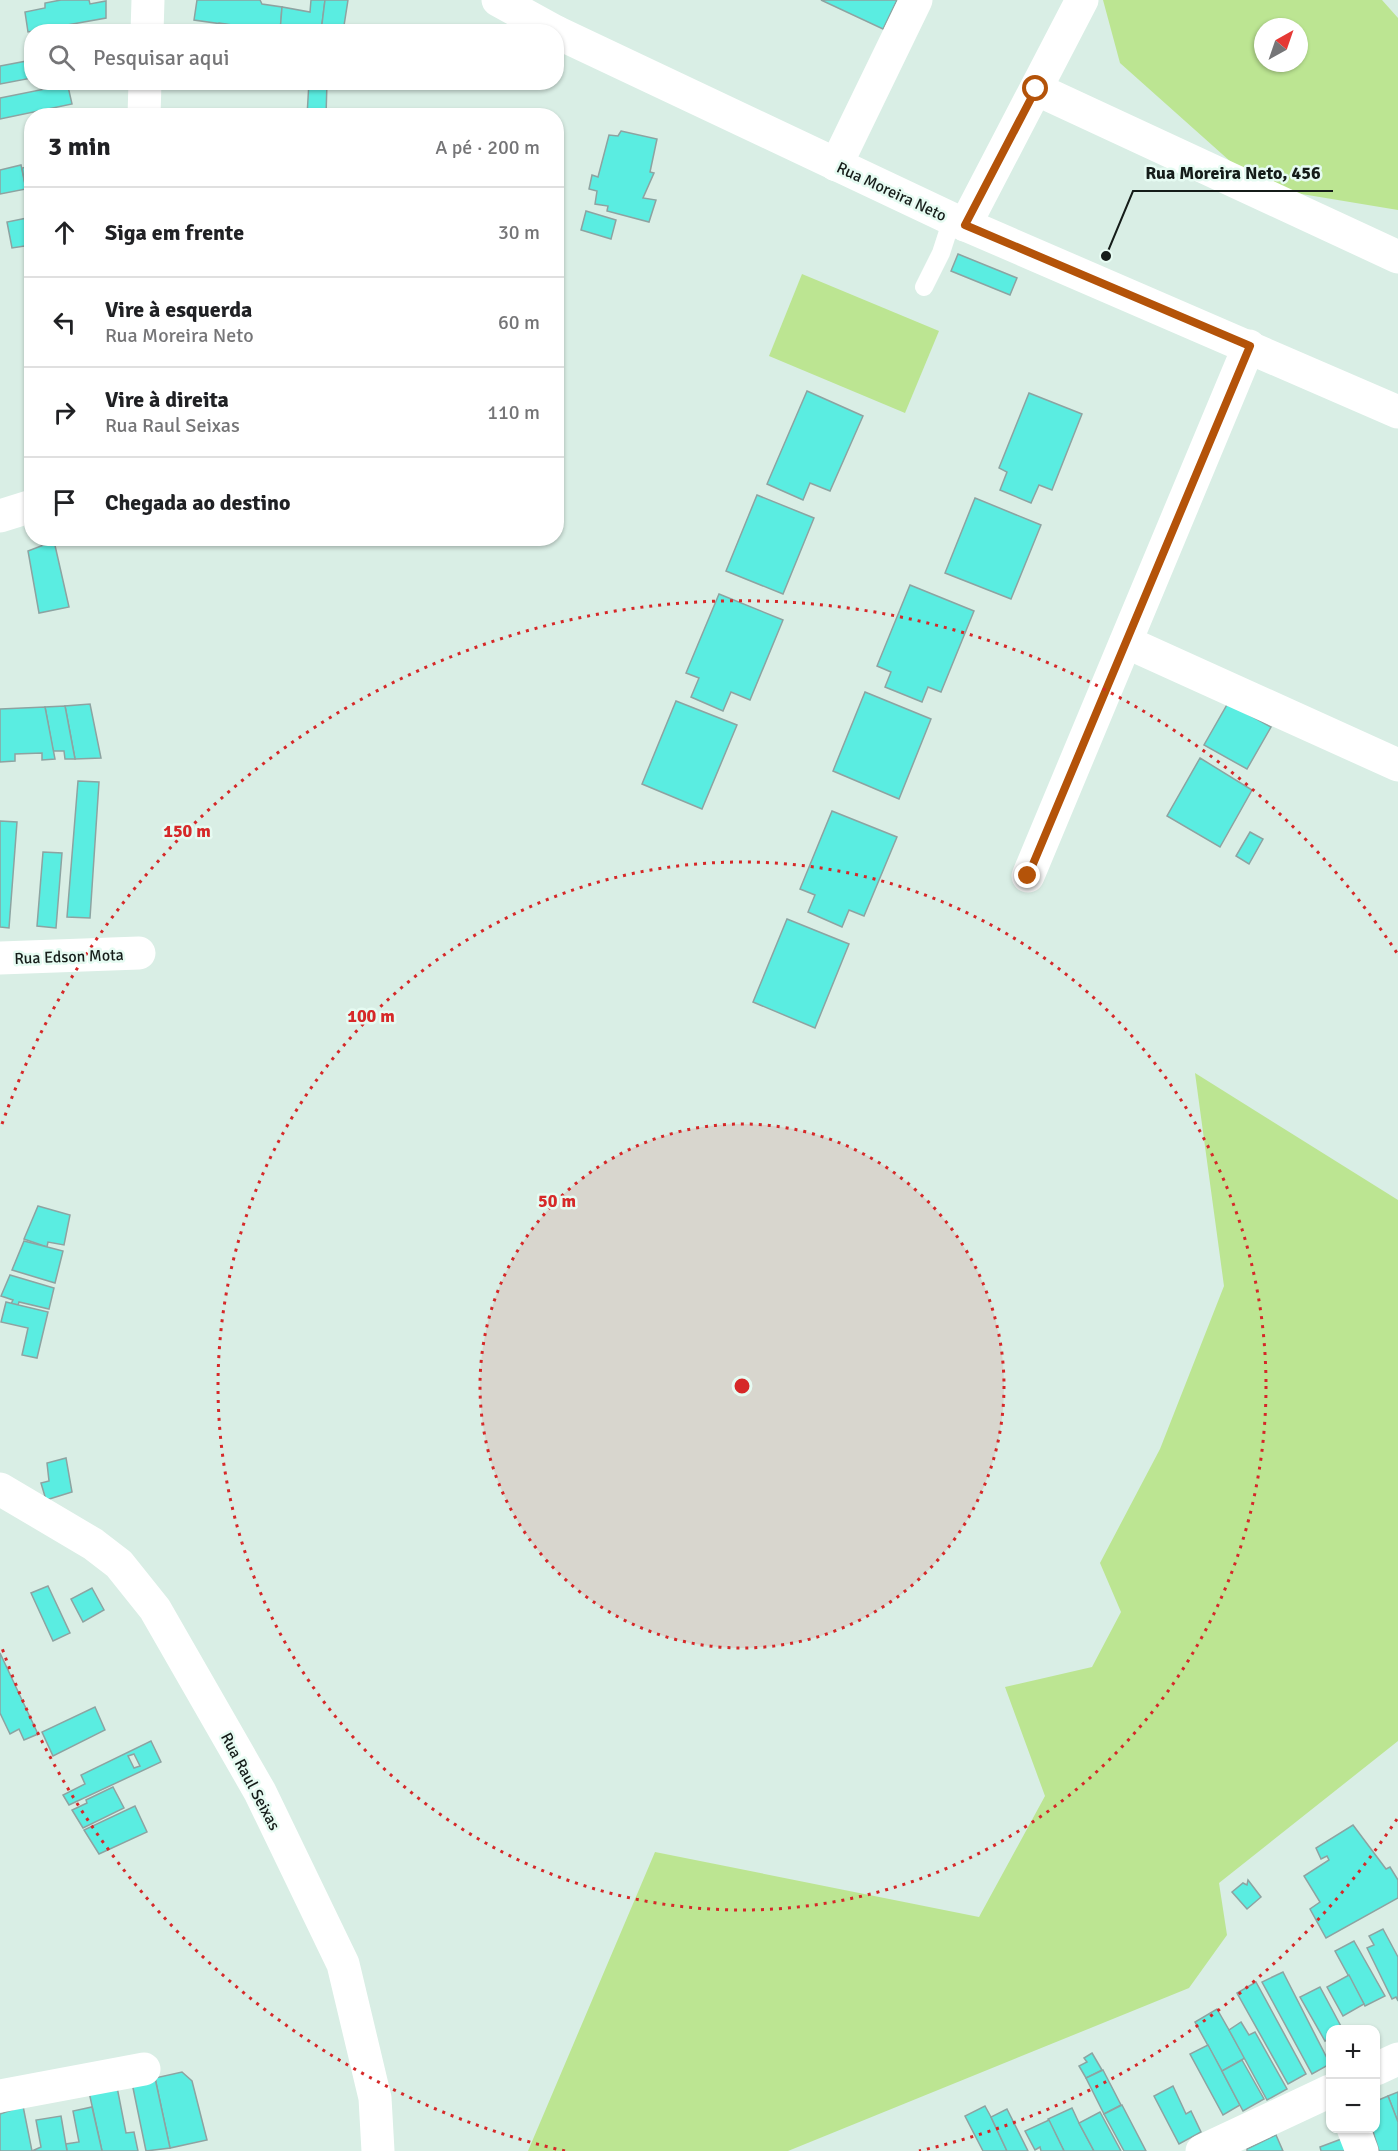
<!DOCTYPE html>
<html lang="pt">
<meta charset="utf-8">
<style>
:root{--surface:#fff;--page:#f6f6f6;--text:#202124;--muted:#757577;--line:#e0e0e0}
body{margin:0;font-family:Signika,sans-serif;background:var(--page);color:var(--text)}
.controls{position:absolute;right:18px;bottom:18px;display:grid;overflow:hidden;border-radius:12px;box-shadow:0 2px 4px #0004}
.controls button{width:54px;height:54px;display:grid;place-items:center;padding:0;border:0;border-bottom:2px solid var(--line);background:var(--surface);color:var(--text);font:30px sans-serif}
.compass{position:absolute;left:1254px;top:18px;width:54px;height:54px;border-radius:50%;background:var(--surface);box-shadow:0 2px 4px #0004;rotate:40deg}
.stop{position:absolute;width:18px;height:18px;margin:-14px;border:4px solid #b45309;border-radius:50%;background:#fff}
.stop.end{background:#b45309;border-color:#fff;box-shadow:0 2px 6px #0008}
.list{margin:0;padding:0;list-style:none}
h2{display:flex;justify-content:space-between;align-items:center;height:78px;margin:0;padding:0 24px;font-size:26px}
h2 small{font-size:20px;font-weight:400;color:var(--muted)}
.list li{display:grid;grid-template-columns:39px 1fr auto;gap:18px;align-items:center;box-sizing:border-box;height:90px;padding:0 24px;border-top:2px solid var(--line)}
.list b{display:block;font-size:22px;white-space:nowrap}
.list p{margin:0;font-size:20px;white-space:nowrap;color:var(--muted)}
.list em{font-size:20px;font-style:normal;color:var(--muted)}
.icon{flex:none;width:33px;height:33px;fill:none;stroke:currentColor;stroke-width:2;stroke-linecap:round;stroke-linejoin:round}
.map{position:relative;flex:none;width:1398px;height:2151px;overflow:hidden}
.search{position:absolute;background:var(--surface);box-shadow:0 2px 4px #0004;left:24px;top:24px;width:540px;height:66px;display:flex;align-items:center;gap:15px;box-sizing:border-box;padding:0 21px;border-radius:24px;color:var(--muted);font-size:22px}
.panel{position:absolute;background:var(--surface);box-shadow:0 2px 4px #0004;left:24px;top:108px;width:540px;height:438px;border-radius:24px}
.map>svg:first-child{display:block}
.green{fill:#bce592;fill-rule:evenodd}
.building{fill:#5aede1;stroke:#8da3a1;stroke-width:1.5;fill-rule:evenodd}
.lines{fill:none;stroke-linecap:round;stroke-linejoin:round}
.lane{stroke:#fff;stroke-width:18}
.street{stroke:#fff;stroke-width:33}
.route{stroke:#b45309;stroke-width:8}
.ring{fill:none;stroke:#d62828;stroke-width:3;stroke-dasharray:3 6}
.labels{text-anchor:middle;stroke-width:5;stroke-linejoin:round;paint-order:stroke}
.street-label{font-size:16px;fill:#151c19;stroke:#e6fbf2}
.centre{fill:#d62828;stroke:#e6fbf2;stroke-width:3}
.ring-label{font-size:18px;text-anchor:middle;font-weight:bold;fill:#d62828;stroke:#e6fbf2;stroke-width:5;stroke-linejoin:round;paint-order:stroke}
.leader{fill:none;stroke:#151c19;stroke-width:2}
.callout-dot{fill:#151c19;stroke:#e6fbf2;stroke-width:2}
.callout-label{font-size:18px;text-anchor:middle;font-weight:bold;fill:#151c19;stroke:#e6fbf2;stroke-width:5;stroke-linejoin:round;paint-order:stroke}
</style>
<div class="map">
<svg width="1398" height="2151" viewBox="0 0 1398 2151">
<rect width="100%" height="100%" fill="#d9eee5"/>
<g class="green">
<path d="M 1103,0 L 1382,0 L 1398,18 L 1398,210 L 1259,187 L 1120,63 ZM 1263,27 L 1299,27 L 1299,63 L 1263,63 Z"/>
<polygon points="802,274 939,331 905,413 769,356"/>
<polygon points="1195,1073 1398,1200 1398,1741 1219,1883 1227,1935 1189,1988 788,2151 528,2151 655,1852 979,1917 1045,1796 1005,1687 1092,1667 1121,1612 1100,1563 1160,1449 1224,1286"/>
</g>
<g class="building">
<polygon points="61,0 89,0 90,4 106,1 106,18 28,32 25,12 45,8 45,3"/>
<polygon points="197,0 260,0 262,4 282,7 280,32 194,20"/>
<polygon points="311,0 325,0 321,32 280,32 282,7 310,12"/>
<polygon points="325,0 348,0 343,32 321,32"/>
<polygon points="821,0 897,0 883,29"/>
<polygon points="219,23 245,27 245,32 218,32"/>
<polygon points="32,60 32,78 0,84 0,66"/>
<polygon points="67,82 72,104 0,119 0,98 45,89 43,83"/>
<polygon points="309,82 327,82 326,116 307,116"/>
<polygon points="621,131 657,139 650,172 654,173 643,198 656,200 649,222 607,211 608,206 595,204 597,191 589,189 592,175 598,177 609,135 618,136"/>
<polygon points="21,165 26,189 0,194 0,170"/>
<polygon points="32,166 32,188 26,189 22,168"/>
<polygon points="586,211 616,220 611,239 581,230"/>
<polygon points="32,217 31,245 12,248 7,222"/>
<polygon points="958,254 1017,278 1010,295 951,271"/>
<polygon points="807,391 863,416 830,491 810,483 803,500 767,484"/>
<polygon points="1029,393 1082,414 1052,490 1039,485 1031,503 1000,490 1007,472 999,468"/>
<polygon points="757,495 814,518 783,594 726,571"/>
<polygon points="975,498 1041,525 1011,599 945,573"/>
<polygon points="54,541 69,607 39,613 28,551"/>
<polygon points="910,585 974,611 941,692 928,687 922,702 885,687 891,672 877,666"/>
<polygon points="719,594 783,620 750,700 731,692 723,711 691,697 699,678 686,673"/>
<polygon points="865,692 931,719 899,799 833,771"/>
<polygon points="676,701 737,725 702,809 642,784"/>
<polygon points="1228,703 1271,727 1247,769 1204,745"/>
<polygon points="90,704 101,758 75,759 65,706"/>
<polygon points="65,706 75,759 65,759 64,751 53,751 45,707"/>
<polygon points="45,707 55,759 42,760 42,753 15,754 15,761 0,762 0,709"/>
<polygon points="1200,758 1252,790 1220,847 1167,816"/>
<polygon points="78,781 99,782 90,918 67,917"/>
<polygon points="832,811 897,837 864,916 849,910 842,927 808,912 815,895 800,889"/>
<polygon points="0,821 17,822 9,928 0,927"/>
<polygon points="1250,832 1263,839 1249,864 1236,856"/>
<polygon points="43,852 62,853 56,928 37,926"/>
<polygon points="787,919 849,944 815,1028 753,1002"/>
<polygon points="38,1206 70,1215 64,1245 48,1242 47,1247 24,1239"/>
<polygon points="24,1241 63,1251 55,1283 12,1270"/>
<polygon points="10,1275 54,1288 49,1309 19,1302 18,1305 11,1304 13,1300 1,1296"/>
<polygon points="6,1302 48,1312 37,1358 22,1355 28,1328 1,1322"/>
<polygon points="66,1458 72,1492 46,1500 41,1483 49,1481 47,1463"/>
<polygon points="48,1586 70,1633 53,1641 31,1593"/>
<polygon points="92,1588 104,1610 83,1622 71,1599"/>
<polygon points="0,1653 38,1734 24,1740 19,1729 10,1734 0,1713"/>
<polygon points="95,1707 105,1730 53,1756 42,1732"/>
<path d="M 151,1741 L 161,1762 L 69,1805 L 63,1795 L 85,1784 L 81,1775 ZM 134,1754 L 140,1766 L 134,1768 L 128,1756 Z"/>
<polygon points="113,1787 124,1808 83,1828 72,1810 87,1803 86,1800"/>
<polygon points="135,1806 147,1832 99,1854 84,1830"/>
<polygon points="1353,1825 1386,1869 1390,1867 1398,1880 1398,1898 1326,1938 1310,1909 1320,1902 1304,1876 1329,1860 1327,1856 1321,1859 1316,1848"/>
<polygon points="1248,1880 1261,1897 1247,1909 1232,1892 1243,1883 1247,1885"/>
<polygon points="1383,1929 1398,1957 1398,2001 1396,1997 1392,1999 1367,1948 1374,1945 1369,1936"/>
<polygon points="1354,1941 1385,1996 1365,2006 1335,1951"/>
<polygon points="1283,1972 1330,2064 1312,2074 1262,1982"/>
<polygon points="1349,1975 1364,2004 1343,2016 1327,1987"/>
<polygon points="1256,1982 1306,2074 1288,2084 1237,1993"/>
<polygon points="1320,1987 1343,2030 1330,2030 1330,2037 1325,2041 1300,1997"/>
<polygon points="1217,2009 1245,2058 1222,2071 1195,2022"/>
<polygon points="1241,2022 1249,2035 1255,2032 1287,2089 1267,2100 1229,2030"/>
<polygon points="1208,2045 1240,2105 1223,2115 1190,2054"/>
<polygon points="1092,2053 1102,2070 1086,2078 1079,2066 1087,2062 1084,2058"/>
<polygon points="1242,2060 1264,2099 1243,2111 1222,2071"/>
<polygon points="1103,2070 1121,2105 1104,2114 1086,2078"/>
<polygon points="182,2072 192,2081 207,2140 170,2148 155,2078"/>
<polygon points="155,2078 170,2148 146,2151 132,2083"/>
<polygon points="1173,2086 1186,2114 1191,2111 1201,2132 1179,2144 1154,2096"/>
<polygon points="117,2087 126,2133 134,2132 138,2151 102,2151 89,2092"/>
<polygon points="1398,2092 1398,2122 1388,2096"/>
<polygon points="1388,2096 1398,2122 1398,2151 1379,2151 1372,2128 1376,2128 1376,2101"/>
<polygon points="1122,2105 1146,2151 1124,2151 1104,2114"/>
<polygon points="23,2106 32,2151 0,2151 0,2114"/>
<polygon points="985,2106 991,2117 1007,2151 983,2151 965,2116"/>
<polygon points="92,2107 102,2151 67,2151 66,2144 79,2142 73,2111"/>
<polygon points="1072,2108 1079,2123 1094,2151 1064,2151 1048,2119"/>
<polygon points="1007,2109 1028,2151 1007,2151 991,2117"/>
<polygon points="1100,2112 1121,2151 1094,2151 1079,2123"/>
<polygon points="61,2116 67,2151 32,2151 41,2147 36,2120"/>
<polygon points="1049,2120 1064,2151 1041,2151 1040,2147 1035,2150 1025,2131"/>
<polygon points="1276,2135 1283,2151 1247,2151 1247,2149"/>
<polygon points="1344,2138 1349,2151 1321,2151 1320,2147"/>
</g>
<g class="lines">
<polyline class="lane" points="924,287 941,253 952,219"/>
<g class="street">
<polyline points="498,0 556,32"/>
<polyline points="147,32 148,0"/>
<polyline points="556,32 952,219 1398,412"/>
<polyline points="1036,89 1398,257"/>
<polyline points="144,116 145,82"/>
<polyline points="836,165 916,0"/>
<polyline points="965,225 1082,0"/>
<polyline points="0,516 32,506"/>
<polyline points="1126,642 1398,765"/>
<polyline points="1028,876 1249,346"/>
<polyline points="0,958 139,953"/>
<polyline points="0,1489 93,1544 119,1564 155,1609 260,1792 343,1964 375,2098 378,2151"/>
<polyline points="1376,2069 1398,2059"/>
<polyline points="0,2096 144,2069"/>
<polyline points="1353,2128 1362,2151"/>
<polyline points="1202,2151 1330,2091"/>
</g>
</g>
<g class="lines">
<polyline class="route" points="1028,876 1250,346 965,225 1036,89"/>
</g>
<circle cx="742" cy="1386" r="262" fill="#d62828" fill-opacity=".12"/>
<g class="ring">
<circle cx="742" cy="1386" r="262"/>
<circle cx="742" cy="1386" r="524"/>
<path d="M1397 1819A785 785 0 0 1 919 2151M565 2151A785 785 0 0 1 2 1648M2 1124A785 785 0 0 1 1397 953"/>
</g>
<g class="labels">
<g class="street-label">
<text transform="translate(892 191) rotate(25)" y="6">Rua Moreira Neto</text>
<text transform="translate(69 956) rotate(-2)" y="6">Rua Edson Mota</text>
<text transform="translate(251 1781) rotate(62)" y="6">Rua Raul Seixas</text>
</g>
</g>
<circle cx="742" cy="1386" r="9" class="centre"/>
<g class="ring-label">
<text x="187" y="837">150 m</text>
<text x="371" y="1022">100 m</text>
<text x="557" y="1207">50 m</text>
</g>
<path class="leader" d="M1106 256L1133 191H1333"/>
<circle class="callout-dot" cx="1106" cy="256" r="6"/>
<g class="callout-label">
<text x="1233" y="179">Rua Moreira Neto, 456</text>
</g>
</svg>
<div class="controls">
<button>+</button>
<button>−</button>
</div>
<svg class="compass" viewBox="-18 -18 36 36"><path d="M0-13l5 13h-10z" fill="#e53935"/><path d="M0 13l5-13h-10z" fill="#757577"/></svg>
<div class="stop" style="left:1036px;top:89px"></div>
<div class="stop end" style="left:1028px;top:876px"></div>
<div class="search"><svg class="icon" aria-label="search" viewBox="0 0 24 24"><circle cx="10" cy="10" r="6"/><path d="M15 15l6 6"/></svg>Pesquisar aqui</div>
<section class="panel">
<h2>3 min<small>A pé · 200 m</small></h2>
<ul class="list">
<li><svg class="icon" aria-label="ahead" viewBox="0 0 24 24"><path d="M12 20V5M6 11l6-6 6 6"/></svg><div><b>Siga em frente</b></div><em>30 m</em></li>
<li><svg class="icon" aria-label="left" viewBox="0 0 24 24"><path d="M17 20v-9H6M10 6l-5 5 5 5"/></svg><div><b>Vire à esquerda</b><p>Rua Moreira Neto</p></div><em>60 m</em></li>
<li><svg class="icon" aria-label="right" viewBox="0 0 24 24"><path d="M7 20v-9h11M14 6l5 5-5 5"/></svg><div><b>Vire à direita</b><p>Rua Raul Seixas</p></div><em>110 m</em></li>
<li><svg class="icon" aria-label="arrive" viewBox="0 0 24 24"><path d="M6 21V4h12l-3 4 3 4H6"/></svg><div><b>Chegada ao destino</b></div></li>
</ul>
</section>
</div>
